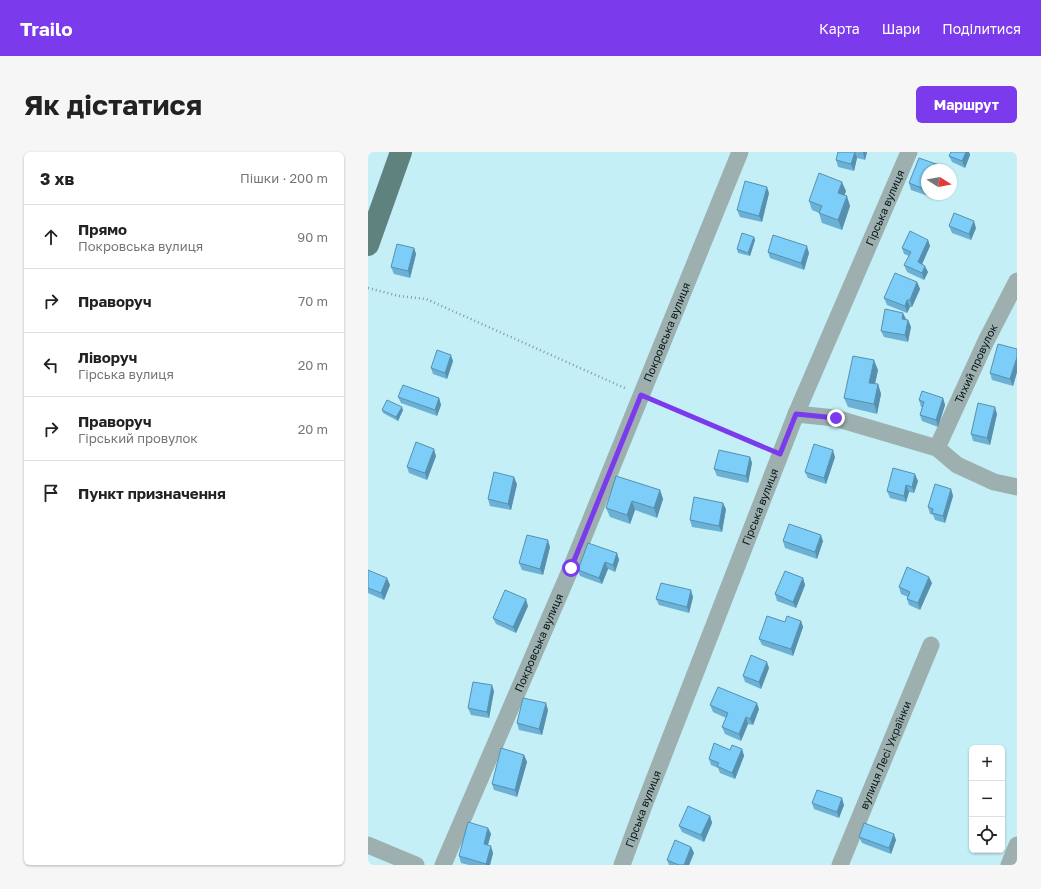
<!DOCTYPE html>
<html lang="uk">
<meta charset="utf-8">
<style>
:root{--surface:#fff;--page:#f6f6f6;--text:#222;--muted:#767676;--line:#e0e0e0;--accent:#7c3aed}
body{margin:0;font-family:"Golos Text",sans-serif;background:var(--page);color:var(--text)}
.controls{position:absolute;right:12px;bottom:12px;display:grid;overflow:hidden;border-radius:6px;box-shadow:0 1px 3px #0004}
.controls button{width:36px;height:36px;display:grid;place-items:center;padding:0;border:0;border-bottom:1px solid var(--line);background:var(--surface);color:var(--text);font:20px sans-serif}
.compass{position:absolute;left:553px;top:12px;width:36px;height:36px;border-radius:50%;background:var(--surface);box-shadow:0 1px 3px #0004;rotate:101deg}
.stop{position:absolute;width:12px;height:12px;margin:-9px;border:3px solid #7c3aed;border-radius:50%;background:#fff}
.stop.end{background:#7c3aed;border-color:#fff;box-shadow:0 1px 4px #0008}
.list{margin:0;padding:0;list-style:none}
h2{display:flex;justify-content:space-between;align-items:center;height:52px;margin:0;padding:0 16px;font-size:17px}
h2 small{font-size:13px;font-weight:400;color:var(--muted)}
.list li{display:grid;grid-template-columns:26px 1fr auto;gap:12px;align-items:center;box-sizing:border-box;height:64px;padding:0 16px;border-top:1px solid var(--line)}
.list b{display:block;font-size:15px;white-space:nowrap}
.list p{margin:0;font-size:13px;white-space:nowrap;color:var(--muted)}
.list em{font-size:13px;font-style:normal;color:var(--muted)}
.icon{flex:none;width:22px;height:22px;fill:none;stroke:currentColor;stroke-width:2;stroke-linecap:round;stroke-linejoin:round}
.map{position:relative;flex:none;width:649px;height:713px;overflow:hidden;border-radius:6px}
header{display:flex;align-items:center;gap:24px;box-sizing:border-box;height:56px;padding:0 20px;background:var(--accent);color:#fff}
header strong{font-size:19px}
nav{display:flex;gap:22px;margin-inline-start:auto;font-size:14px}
.intro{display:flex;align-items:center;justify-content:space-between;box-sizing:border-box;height:96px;padding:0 24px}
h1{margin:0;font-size:28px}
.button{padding:10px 18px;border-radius:6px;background:var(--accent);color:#fff;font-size:14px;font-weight:700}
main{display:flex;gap:24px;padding:0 24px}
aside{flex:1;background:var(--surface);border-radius:6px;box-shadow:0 1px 3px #0004}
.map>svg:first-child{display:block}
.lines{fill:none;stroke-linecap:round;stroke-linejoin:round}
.path{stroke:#7d9da4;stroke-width:2.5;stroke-dasharray:1 3;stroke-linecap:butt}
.street{stroke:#9dafae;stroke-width:17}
.primary{stroke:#60827f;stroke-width:22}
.wall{fill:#6bb1d5}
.shaded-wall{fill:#5790ae}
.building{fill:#7ccef8;stroke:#5790ae}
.route{stroke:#7c3aed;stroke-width:5}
.labels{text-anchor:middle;stroke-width:4;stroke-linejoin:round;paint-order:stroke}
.street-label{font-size:11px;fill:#07171a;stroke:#fff}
</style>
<header>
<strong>Trailo</strong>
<nav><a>Карта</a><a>Шари</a><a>Поділитися</a></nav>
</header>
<div class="intro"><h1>Як дістатися</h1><a class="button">Маршрут</a></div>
<main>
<aside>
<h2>3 хв<small>Пішки · 200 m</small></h2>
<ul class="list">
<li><svg class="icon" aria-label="ahead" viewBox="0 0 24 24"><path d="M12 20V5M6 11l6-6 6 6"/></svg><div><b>Прямо</b><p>Покровська вулиця</p></div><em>90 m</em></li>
<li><svg class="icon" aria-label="right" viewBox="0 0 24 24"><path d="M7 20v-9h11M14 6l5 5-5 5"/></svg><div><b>Праворуч</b></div><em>70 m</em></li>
<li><svg class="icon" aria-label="left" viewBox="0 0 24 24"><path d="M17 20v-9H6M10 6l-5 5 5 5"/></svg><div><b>Ліворуч</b><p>Гірська вулиця</p></div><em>20 m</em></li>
<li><svg class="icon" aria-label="right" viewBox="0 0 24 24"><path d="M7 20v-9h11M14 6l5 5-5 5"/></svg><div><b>Праворуч</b><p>Гірський провулок</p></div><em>20 m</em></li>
<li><svg class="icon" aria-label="arrive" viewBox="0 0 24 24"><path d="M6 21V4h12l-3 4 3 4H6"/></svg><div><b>Пункт призначення</b></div></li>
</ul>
</aside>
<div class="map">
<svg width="649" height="713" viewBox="0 0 649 713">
<rect width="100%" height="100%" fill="#c4eff7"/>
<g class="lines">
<g class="path">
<polyline points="0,136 31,144 58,147 259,237"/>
<polyline points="288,249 399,296"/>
</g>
<g class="street">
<polyline points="428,262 467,266 569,296 589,313 626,330 649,335"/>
<path id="s1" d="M 569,296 L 618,189 L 649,129"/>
<polyline points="0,693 48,713"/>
<path id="s2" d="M 75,713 L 203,416 L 372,0"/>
<path id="s3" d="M 254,713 L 275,656 L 428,262 L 541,0"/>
<path id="s4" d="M 472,713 L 563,493"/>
<polyline points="641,713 649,693"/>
</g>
<polyline class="primary" points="0,93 33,0"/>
</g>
<g class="wall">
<polygon points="470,0 499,0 497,8 489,6 486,19 470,15 468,8"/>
<polygon points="583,0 601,0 602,3 597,16 584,10 581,4"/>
<polygon points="551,6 571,13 572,18 559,18 559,42 564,42 563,45 543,38 541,31"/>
<polygon points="478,39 476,43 482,54 474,78 454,71 451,61 444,58 441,49"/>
<polygon points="401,41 394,70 372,65 369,58"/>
<polygon points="581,74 608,76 603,88 584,81"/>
<polygon points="386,85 387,88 382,104 370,101 369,97"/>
<polygon points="560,88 562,94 554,112 560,120 556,128 539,120 536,113 541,104 536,102 534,96"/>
<polygon points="46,96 48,102 42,126 26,122 23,115"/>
<polygon points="400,100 441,101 436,118 402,106"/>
<polygon points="549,130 552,137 544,155 542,155 539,161 519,153 516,146"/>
<polygon points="538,168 540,168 543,175 540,190 516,185 513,179"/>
<polygon points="649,197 649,220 645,234 624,228 622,221"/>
<polygon points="85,209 79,227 65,222 63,216"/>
<polygon points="510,218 507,232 510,232 513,242 509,262 480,255 476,246"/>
<polygon points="30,245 71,246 73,253 69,264 33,251"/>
<polygon points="575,246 577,253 570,275 554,269 552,263 554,255 553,255 551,248"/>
<polygon points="14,258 35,258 30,269 15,261"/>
<polygon points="629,262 622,293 605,289 603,282"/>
<polygon points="68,304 59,328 41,321 39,315"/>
<polygon points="382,305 384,311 380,331 349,324 346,317"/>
<polygon points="467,305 458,332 440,326 437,320"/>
<polygon points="550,329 546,341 541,340 538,350 522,346 519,339"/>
<polygon points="149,332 143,358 122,354 120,347"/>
<polygon points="583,337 585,344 577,371 567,368 565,363 562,362 560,355"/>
<polygon points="292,338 295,347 289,366 267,358 262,372 242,365 238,356"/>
<polygon points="358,357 354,380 324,375 322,368"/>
<polygon points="415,389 455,389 449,407 417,396"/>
<polygon points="182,395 175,423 154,418 151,411"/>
<polygon points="249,401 251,408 247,420 240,417 234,432 212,424 210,418"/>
<polygon points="0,418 22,433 16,448 0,441"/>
<polygon points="435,426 437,433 428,456 409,449 407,442"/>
<polygon points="564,431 552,458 541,453 539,447 540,445 533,442 531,435"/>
<polygon points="325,445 321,461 291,453 288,447"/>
<polygon points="160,454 148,481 128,472 125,466"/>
<polygon points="433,469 435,475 425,504 394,493 391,487 417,470"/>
<polygon points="401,516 393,537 377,530 375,524"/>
<polygon points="126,539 121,566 103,563 100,556"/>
<polygon points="342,553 391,557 385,573 380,572 373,589 357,582 354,575 358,566 345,560"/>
<polygon points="180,558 174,583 151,578 149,571"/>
<polygon points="374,597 376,604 367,627 352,621 350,616 343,613 341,607 362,598"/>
<polygon points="156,603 159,610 149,645 126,638 124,632"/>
<polygon points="444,651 476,653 471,666 446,657"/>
<polygon points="342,664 344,671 336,690 314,680 311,674"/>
<polygon points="120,676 123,682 120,693 125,701 122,713 101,713 93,711 91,704"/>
<polygon points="491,685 528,688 523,702 494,691"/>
<polygon points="323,695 326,701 321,713 301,713 299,708"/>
</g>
<g class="shaded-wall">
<polygon points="487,0 489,6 486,19 483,12"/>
<polygon points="495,0 499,0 497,8 495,1"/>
<polygon points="598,0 601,0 602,3 597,16 594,9"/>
<polygon points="571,13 572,18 569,18"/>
<polygon points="474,30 478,39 474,51 470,41"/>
<polygon points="399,35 401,41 394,70 391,64"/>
<polygon points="479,44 482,54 474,78 470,68"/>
<polygon points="606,69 608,76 603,88 601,82"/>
<polygon points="386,85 387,88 382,104 380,101"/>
<polygon points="560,88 562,94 552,117 550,110"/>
<polygon points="439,94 441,101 436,118 433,111"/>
<polygon points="46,96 48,102 42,126 40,119"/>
<polygon points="557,114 560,120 556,128 554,121"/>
<polygon points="549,130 552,137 544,155 542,148"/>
<polygon points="539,148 542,155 539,161 537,154"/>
<polygon points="535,161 538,167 534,167"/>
<polygon points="540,168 543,175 540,190 537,183"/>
<polygon points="83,203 85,209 79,227 77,221"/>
<polygon points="649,205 649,220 645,234 642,227"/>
<polygon points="506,208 510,218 505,240 501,231"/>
<polygon points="510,232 513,242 509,262 506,252"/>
<polygon points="71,246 73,253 69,264 67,258"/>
<polygon points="575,246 577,253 570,275 568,268"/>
<polygon points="34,255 35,258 30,269 28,265"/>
<polygon points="627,255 629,262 622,293 619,286"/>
<polygon points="66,297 68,304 59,328 57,321"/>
<polygon points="465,298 467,305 458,332 456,326"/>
<polygon points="382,305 384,311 380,331 378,324"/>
<polygon points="547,322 550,329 546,341 544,335"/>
<polygon points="146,325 149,332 143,358 140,352"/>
<polygon points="538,333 541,340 538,350 536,344"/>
<polygon points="583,337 585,344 577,371 575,364"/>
<polygon points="292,338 295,347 289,366 286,356"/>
<polygon points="264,349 267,358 262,372 259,363"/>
<polygon points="355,351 358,357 354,380 351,374"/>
<polygon points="453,383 455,389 449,407 447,400"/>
<polygon points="180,388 182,395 175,423 172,417"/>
<polygon points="249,401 251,408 247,420 245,413"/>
<polygon points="237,410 240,417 234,432 231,426"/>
<polygon points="561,425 564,431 552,458 550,451"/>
<polygon points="19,426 22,433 16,448 13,441"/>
<polygon points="435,426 437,433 428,456 425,450"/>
<polygon points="323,438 325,445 321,461 319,455"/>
<polygon points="158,447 160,454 148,481 145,475"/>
<polygon points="433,469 435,475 425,504 423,497"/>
<polygon points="399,510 401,516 393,537 391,530"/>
<polygon points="124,533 126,539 121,566 119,560"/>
<polygon points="178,551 180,558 174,583 171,577"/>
<polygon points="389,551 391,557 385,573 382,567"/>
<polygon points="378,565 380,572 373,589 371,582"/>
<polygon points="374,597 376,604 367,627 364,621"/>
<polygon points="156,603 159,610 149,645 147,638"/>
<polygon points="474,646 476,653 471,666 469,660"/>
<polygon points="342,664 344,671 336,690 333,683"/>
<polygon points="120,676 123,682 118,699 116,692"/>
<polygon points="526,682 528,688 523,702 521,696"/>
<polygon points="123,694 125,701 122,713 118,713 118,712"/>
<polygon points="323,695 326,701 321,713 316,713"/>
</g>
<g class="building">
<polygon points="470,0 487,0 483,12 468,8"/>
<polygon points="583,0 598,0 594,9 581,4"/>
<polygon points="551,6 571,13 569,18 559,18 559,38 541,31"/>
<polygon points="451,21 474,30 470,41 479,44 470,68 451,61 454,54 441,49"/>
<polygon points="377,29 399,35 391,64 369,58"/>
<polygon points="586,61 606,69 601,82 581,74"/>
<polygon points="542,79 560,88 550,110 557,114 554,121 536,113 543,100 534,96"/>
<polygon points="374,81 386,85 380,101 369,97"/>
<polygon points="405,83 439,94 433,111 400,100"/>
<polygon points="29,92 46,96 40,119 23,115"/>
<polygon points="527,121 549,130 542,148 539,148 537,154 516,146"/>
<polygon points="517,157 535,161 534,167 540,168 537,183 513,179"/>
<polygon points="630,192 649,197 649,205 642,227 622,221"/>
<polygon points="69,198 83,203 77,221 63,216"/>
<polygon points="485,204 506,208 501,231 510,232 506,252 476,246"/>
<polygon points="35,233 71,246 67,258 30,245"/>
<polygon points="554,239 575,246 568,268 552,263 556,250 551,248"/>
<polygon points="19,248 34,255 28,265 14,258"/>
<polygon points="610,251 627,255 619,286 603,282"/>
<polygon points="48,290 66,297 57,321 39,315"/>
<polygon points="446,292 465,298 456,326 437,320"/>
<polygon points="351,298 382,305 378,324 346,317"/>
<polygon points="525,316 547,322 544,335 538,333 536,344 519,339"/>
<polygon points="126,320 146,325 140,352 120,347"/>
<polygon points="248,324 292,338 286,356 264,349 259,363 238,356"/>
<polygon points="567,332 583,337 575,364 564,361 565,357 560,355"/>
<polygon points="326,345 355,351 351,374 322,368"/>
<polygon points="421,372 453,383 447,400 415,389"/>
<polygon points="159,383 180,388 172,417 151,411"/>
<polygon points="220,391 249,401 245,413 237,410 231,426 210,418"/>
<polygon points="539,415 561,425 550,451 539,447 542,440 531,435"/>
<polygon points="0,418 19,426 13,441 0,436"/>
<polygon points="417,419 435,426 425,450 407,442"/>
<polygon points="293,431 323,438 319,455 288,447"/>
<polygon points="137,438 158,447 145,475 125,466"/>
<polygon points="399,464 417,470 419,464 433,469 423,497 391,487"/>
<polygon points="383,503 399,510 391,530 375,524"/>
<polygon points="105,530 124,533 119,560 100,556"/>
<polygon points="350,535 389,551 382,567 378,565 371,582 354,575 360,561 342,553"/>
<polygon points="155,546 178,551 171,577 149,571"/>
<polygon points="346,591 362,598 364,593 374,597 364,621 349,614 351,611 341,607"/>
<polygon points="133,596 156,603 147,638 124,632"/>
<polygon points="449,638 474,646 469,660 444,651"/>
<polygon points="320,654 342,664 333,683 311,674"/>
<polygon points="100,670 120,676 116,692 123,694 118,712 91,704"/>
<polygon points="496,671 526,682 521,696 491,685"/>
<polygon points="307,688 323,695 316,713 311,713 299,708"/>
</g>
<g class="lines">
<polyline class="route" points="203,416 273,243 412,302 428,262 468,266"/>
</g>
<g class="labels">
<g class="street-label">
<text dy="4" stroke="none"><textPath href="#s3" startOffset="708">Гірська вулиця</textPath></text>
<text dy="4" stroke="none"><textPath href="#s2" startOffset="578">Покровська вулиця</textPath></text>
<text dy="4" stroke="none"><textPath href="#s1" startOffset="93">Тихий провулок</textPath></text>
<text dy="4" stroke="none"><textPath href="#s3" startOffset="384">Гірська вулиця</textPath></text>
<text dy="4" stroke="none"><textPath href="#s2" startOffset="242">Покровська вулиця</textPath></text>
<text dy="4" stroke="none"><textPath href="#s4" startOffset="119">вулиця Лесі Українки</textPath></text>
<text dy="4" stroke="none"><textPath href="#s3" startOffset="60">Гірська вулиця</textPath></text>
</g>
</g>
</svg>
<div class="controls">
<button>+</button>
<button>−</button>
<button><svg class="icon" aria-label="locate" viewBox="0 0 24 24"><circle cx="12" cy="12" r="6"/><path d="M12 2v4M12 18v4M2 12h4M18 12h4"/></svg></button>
</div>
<svg class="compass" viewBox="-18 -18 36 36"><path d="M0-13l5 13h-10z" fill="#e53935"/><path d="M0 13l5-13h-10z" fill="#767676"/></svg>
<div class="stop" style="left:203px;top:416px"></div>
<div class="stop end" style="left:468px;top:266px"></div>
</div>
</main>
